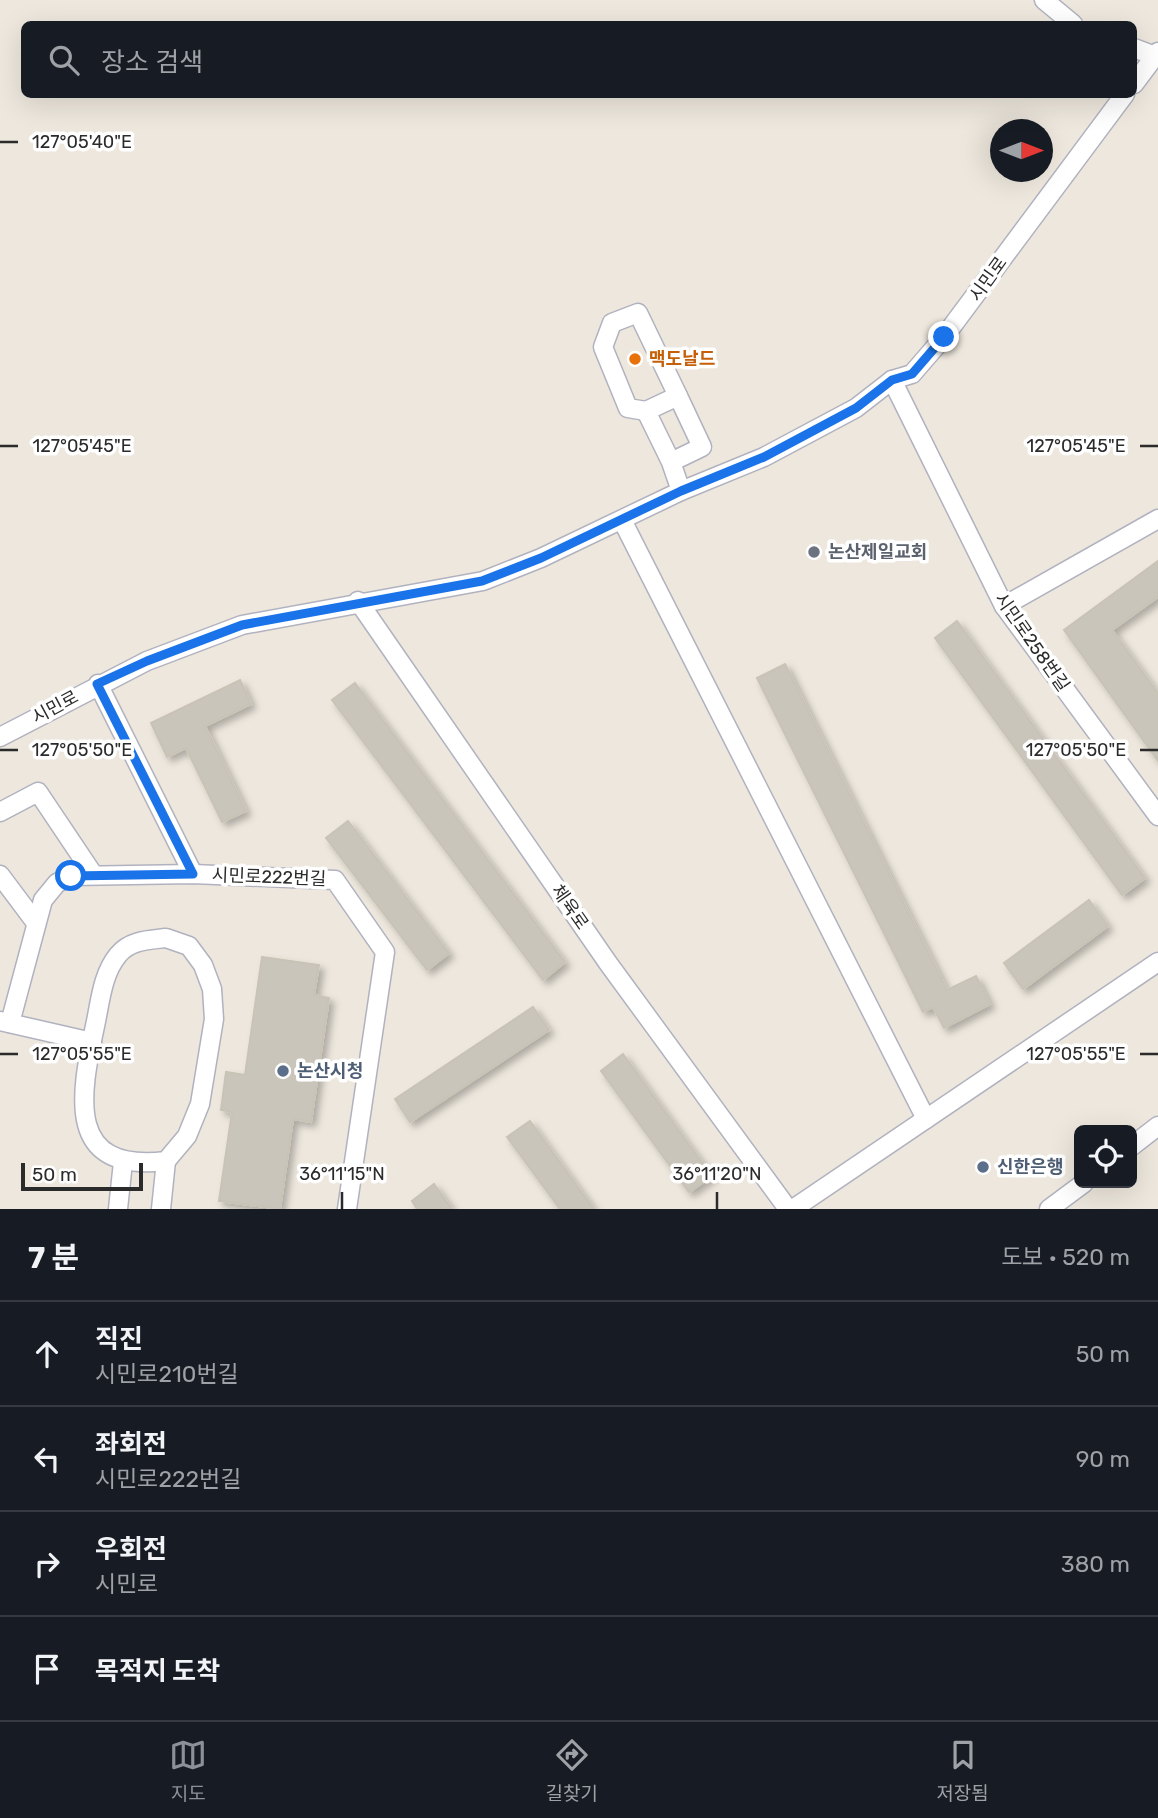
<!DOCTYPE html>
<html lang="ko">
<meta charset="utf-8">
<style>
:root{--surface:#171b24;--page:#242831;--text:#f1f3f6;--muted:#9ea1a6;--line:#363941;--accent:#8c9099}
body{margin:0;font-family:Rubik,"Noto Sans KR",sans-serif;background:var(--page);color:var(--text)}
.controls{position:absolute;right:21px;bottom:21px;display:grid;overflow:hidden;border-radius:10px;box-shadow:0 7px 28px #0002}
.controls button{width:63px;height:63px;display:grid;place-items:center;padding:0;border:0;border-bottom:2px solid var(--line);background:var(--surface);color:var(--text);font:35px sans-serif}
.compass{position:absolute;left:990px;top:119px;width:63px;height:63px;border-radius:50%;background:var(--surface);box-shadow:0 7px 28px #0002;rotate:90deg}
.scale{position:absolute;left:21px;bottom:18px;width:122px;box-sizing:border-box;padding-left:7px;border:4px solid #2b2b2b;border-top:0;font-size:19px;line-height:24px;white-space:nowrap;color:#2b2b2b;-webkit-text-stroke:5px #fff;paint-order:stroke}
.stop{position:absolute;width:21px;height:21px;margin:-16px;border:5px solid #1a73e8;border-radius:50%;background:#fff}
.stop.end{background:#1a73e8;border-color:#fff;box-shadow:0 2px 7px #0008}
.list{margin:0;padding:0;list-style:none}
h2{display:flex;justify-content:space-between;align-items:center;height:91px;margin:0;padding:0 28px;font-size:30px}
h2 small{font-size:23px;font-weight:400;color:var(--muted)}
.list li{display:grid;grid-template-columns:46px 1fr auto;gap:21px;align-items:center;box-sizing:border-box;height:105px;padding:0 28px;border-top:2px solid var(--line)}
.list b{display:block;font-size:26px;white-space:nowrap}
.list p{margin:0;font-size:23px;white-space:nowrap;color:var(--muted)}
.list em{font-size:23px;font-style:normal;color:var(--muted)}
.icon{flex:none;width:38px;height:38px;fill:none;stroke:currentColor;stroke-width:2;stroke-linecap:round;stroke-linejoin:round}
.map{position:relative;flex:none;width:1158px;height:1209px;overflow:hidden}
.search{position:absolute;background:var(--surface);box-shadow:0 7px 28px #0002;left:21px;right:21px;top:21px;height:77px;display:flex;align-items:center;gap:18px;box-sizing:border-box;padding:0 24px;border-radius:10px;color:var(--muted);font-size:26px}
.sheet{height:511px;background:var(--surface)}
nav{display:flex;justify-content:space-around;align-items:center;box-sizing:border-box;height:98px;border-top:2px solid var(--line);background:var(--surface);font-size:19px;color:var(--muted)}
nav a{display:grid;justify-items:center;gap:4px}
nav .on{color:var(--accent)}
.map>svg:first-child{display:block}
.building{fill:#c9c5bb;stroke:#c9c3b6;stroke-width:2;filter:url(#shadow)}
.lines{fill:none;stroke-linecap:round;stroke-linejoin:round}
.minor-casing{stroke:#b1b2bf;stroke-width:21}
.minor{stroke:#fff;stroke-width:18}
.route{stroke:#1a73e8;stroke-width:9}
.ticks{fill:none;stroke:#2b2b2b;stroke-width:2.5}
.food-dot{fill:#e8710a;stroke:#fff;stroke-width:2.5}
.worship-dot{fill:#6b7280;stroke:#fff;stroke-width:2.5}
.service-dot{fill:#5c6f8a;stroke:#fff;stroke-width:2.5}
.labels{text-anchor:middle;stroke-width:7;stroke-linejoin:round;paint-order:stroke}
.street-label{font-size:18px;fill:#2b2b2b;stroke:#fff}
.food-label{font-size:18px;font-weight:bold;fill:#c56008;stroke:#fff;text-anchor:start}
.worship-label{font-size:18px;font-weight:bold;fill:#5b616d;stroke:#fff;text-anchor:start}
.service-label{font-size:18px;font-weight:bold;fill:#4e5e75;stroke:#fff;text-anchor:start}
.ticks-label{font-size:18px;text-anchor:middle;fill:#2b2b2b;stroke:#fff;stroke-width:7;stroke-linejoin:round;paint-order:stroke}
</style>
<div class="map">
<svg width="1158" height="1209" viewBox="0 0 1158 1209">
<defs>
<filter id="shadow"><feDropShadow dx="4.5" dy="4.5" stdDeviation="3.5" flood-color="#0004"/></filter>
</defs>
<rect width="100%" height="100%" fill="#ede7dd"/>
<g class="building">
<polygon points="1158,561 1158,597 1112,630 1158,693 1158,761 1064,630"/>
<polygon points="957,621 1145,878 1122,895 935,638"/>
<polygon points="785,664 947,990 976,976 990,1004 944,1028 933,1007 923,1012 757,678"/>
<polygon points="240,680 251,704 205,726 246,811 222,822 186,748 167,757 151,723"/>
<polygon points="355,683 565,962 543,980 332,700"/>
<polygon points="348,821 449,953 427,970 326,838"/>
<polygon points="1089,900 1108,926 1023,989 1004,963"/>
<polygon points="262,957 319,965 314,995 329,998 311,1122 293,1119 280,1209 219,1201 232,1112 221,1110 226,1072 245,1075"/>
<polygon points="533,1007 549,1030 410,1122 395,1099"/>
<polygon points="623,1054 712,1176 689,1192 601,1071"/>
<polygon points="530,1121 594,1209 560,1209 507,1137"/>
<polygon points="434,1184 452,1209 417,1209 412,1201"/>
</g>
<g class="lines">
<g class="minor-casing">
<g id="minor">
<polyline points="1044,0 1073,24"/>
<polyline points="1134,48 1155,56"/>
<polyline points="1134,84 1158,52"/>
<polyline points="892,380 1004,606 1158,816"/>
<polyline points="646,411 628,408 603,347 612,323 638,313 678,396"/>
<polyline points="671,462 702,447 678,396 646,411 671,462 681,491"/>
<polyline points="622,520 926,1119"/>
<polyline points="358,601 608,963 788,1209"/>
<polyline points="1004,606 1158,519"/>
<polyline points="98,684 193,874"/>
<polyline points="0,737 147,661 242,625 483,581 541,558 681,491 764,457 856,408 892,380 912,374 944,337 1125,94"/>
<polyline points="0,812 38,792 93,874"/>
<polyline points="0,875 36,923"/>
<path d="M 166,938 L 189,946 L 203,965 L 212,989 L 214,1019 L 200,1104 L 187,1136 L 166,1161 C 65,1173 80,1096 95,1026 C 100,1004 102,974 118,955 C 130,940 149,940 166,938 Z"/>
<polyline points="0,1021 92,1042"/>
<polyline points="10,1023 43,900 57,883 71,876 193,874 335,880 385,952 347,1209"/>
<polyline points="1132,1146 1158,1126"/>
<polyline points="118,1209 123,1162"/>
<polyline points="161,1209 166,1161"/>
<polyline points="793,1209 1158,962"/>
<polyline points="1049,1209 1084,1183"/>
</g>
</g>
<use href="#minor" class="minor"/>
</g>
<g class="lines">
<polyline class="route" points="71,876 193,874 97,684 147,661 242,625 482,581 541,558 681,491 764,457 856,408 892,380 912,374 944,337"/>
</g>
<path class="ticks" d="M 0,142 L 18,142M 0,446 L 18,446M 1140,446 L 1158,446M 0,750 L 18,750M 1140,750 L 1158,750M 0,1054 L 18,1054M 1140,1054 L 1158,1054M 342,1192 L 342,1209M 717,1192 L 717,1209"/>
<circle class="food-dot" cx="635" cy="359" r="7"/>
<circle class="worship-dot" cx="814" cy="552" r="7"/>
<g class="service-dot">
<circle cx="283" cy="1071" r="7"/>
<circle cx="983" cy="1167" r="7"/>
</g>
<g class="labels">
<g class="street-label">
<text transform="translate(988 279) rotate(-54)" y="6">시민로</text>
<text transform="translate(1032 642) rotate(55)" y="6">시민로258번길</text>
<text transform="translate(55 707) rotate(-28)" y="6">시민로</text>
<text transform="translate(269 877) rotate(2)" y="6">시민로222번길</text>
<text transform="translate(570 907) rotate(55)" y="6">체육로</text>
</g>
<g class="food-label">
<text x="649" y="365">맥도날드</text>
</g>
<g class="worship-label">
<text x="828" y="558">논산제일교회</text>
</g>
<g class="service-label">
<text x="297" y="1077">논산시청</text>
<text x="997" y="1173">신한은행</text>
</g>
</g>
<g class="ticks-label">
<text x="82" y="148">127°05'40"E</text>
<text x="1076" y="452">127°05'45"E</text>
<text x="82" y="452">127°05'45"E</text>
<text x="1076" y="756">127°05'50"E</text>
<text x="82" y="756">127°05'50"E</text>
<text x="82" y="1060">127°05'55"E</text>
<text x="1076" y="1060">127°05'55"E</text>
<text x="342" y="1180">36°11'15"N</text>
<text x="717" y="1180">36°11'20"N</text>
</g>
</svg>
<div class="controls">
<button><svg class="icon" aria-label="locate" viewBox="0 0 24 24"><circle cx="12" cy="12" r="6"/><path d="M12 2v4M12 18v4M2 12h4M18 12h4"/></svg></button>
</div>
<svg class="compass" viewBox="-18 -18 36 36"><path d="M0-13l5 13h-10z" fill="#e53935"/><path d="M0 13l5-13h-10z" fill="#9ea1a6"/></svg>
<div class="scale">50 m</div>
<div class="stop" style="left:71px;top:876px"></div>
<div class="stop end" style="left:944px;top:337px"></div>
<div class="search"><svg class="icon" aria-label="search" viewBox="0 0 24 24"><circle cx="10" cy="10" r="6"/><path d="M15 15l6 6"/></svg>장소 검색</div>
</div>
<section class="sheet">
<h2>7 분<small>도보 · 520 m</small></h2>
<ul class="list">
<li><svg class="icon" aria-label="ahead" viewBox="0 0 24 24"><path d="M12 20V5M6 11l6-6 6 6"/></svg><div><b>직진</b><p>시민로210번길</p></div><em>50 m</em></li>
<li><svg class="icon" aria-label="left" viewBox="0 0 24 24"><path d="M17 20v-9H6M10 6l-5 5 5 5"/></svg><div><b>좌회전</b><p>시민로222번길</p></div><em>90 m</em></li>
<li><svg class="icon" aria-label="right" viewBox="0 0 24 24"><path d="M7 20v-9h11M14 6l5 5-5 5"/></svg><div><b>우회전</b><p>시민로</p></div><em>380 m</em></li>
<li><svg class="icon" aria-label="arrive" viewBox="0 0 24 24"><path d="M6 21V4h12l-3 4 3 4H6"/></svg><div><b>목적지 도착</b></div></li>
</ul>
</section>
<nav>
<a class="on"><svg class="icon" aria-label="map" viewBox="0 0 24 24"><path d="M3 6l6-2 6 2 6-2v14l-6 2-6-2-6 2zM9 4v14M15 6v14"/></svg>지도</a>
<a><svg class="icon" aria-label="directions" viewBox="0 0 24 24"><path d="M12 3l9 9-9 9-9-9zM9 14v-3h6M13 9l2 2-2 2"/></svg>길찾기</a>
<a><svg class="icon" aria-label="saved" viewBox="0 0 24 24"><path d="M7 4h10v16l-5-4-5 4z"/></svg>저장됨</a>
</nav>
